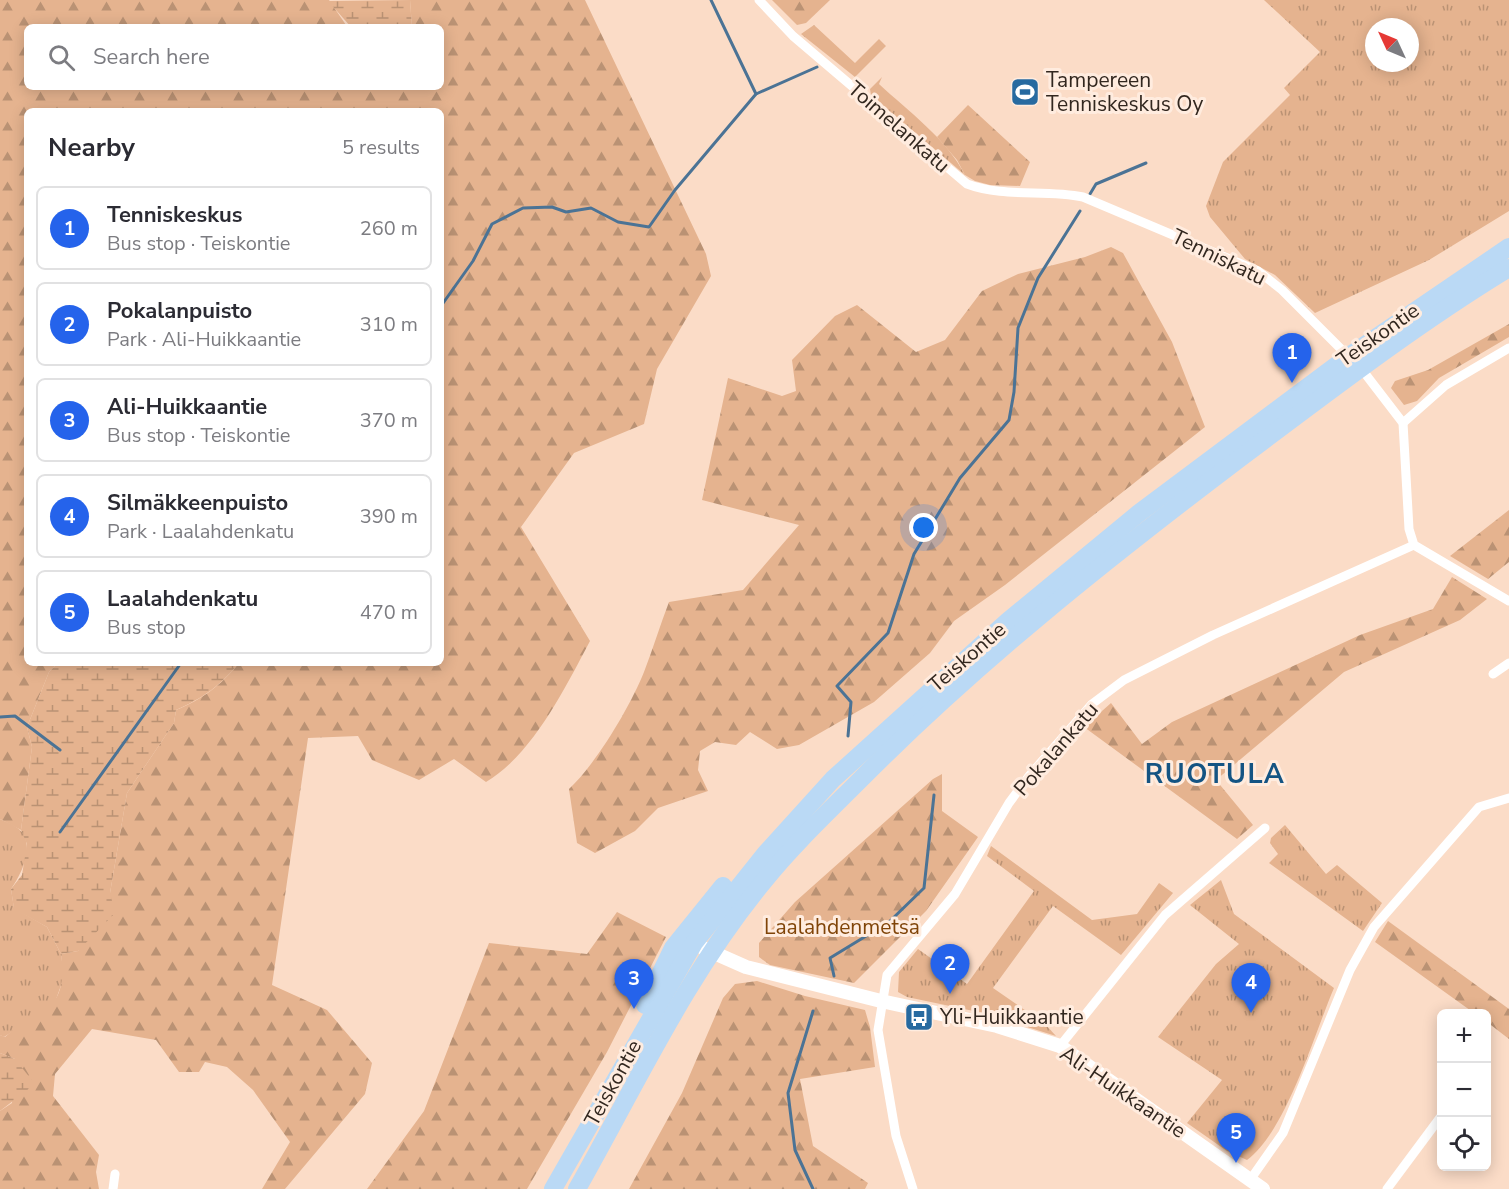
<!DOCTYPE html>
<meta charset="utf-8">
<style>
:root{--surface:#fff;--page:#f7f7f7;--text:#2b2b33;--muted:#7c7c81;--line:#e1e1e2;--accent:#2563eb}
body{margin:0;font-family:"Nunito Sans",sans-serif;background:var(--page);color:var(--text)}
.controls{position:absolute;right:18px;bottom:18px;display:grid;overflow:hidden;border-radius:9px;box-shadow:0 3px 15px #0003}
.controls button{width:54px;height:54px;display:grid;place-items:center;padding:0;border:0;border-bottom:2px solid var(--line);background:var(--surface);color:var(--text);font:30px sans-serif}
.compass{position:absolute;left:1365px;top:18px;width:54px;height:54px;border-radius:50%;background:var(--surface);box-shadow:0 3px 15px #0003;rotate:314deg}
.you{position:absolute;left:924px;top:528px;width:21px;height:21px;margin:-15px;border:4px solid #fff;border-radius:50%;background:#1a73e8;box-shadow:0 0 0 9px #1a73e833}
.badge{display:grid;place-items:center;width:39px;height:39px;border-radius:50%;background:var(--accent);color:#fff;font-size:20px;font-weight:700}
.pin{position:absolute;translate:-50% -50px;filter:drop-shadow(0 2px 3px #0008)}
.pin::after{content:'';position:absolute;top:32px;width:21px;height:18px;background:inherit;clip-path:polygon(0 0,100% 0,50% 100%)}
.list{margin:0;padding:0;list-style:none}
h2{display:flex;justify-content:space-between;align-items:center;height:78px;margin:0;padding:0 24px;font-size:26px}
h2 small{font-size:20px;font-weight:400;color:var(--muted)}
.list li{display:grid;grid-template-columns:39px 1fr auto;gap:18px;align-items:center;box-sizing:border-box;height:84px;margin:0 12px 12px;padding:0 12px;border:2px solid var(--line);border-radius:9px}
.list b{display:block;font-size:22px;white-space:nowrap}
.list p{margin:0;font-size:20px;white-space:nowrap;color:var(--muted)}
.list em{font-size:20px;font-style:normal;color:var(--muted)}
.icon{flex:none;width:33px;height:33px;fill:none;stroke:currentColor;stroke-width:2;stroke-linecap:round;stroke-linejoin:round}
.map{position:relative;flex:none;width:1509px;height:1189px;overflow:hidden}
.search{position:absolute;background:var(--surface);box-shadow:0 3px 15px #0003;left:24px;top:24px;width:420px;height:66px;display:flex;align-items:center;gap:15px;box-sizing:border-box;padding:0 21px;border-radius:9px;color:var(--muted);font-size:22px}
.panel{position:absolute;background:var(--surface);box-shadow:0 3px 15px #0003;left:24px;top:108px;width:420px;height:558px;border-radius:9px}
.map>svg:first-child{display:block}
.grass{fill:url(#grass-tufts);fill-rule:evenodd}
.forest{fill:url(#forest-firs)}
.wetland{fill:url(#wetland-marsh)}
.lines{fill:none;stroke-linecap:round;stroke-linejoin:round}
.stream{stroke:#4b7395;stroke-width:3}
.street{stroke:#fff;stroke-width:9}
.secondary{stroke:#fff;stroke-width:14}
.highway{stroke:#bad9f5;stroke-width:18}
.labels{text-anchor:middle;stroke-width:6;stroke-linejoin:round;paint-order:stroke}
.poi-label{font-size:21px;fill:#32271f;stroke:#ffecdf;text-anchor:start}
.street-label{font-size:21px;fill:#32271f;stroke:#ffecdf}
.park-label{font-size:21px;fill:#804408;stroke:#ffecdf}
.district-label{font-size:27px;font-weight:bold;letter-spacing:1.5px;fill:#145483;stroke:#ffecdf}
</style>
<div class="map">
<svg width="1509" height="1189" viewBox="0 0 1509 1189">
<defs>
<pattern id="grass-tufts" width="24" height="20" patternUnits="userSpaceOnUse" patternTransform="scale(1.5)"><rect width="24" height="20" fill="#e5b38f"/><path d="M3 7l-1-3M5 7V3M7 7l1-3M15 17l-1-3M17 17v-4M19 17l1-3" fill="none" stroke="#ba9274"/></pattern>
<pattern id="forest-firs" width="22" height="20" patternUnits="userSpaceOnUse" patternTransform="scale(1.5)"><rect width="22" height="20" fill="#e5b38f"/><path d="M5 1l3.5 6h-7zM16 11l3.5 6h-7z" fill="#ba9274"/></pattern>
<pattern id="wetland-marsh" width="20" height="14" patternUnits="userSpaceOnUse" patternTransform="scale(1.5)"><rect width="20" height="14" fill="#e5b38f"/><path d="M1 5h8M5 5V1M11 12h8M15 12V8" fill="none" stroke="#ba9274"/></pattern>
</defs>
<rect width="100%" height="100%" fill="#fbdcc7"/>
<g class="grass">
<path d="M 1264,0 L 1509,0 L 1509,211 L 1429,260 L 1315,313 L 1275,275 L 1245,259 L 1210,217 L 1206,206 L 1223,162 L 1290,95 L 1284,88 L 1320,52 ZM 1374,27 L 1410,27 L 1410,63 L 1374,63 Z"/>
<polygon points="814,25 855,63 879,39 886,46 855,77 801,34"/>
<path d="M 882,77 L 879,84 C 909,112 946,138 965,175 L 871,95 L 870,89 Z"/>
<path d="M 0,819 C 6,822 17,826 21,831 C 35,847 21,875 11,889 L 14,908 L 47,927 L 61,954 L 64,977 L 54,1005 L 4,1037 L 0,1035 Z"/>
<polygon points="1285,825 1326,874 1337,865 1382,903 1363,931 1269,863 1278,854 1270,843 1271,838"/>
<polygon points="991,846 1092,920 1137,914 1159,883 1173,893 1121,955 1053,906 993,988 1045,1024 1056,1036 983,1013 907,997 898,992 899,972 918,949 967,984 1034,891 987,856"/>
<path d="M 1221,880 L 1234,914 L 1334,988 C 1315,1032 1286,1132 1247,1160 L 1227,1151 L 1187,1123 L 1222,1080 L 1158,1037 L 1216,964 L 1239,944 L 1190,905 Z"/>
</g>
<g class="forest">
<path d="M 0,0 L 329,0 L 346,25 L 351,27 L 27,27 L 27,87 L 441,87 L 441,27 L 412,27 L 410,0 L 585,0 L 706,254 L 711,276 L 657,369 L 644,424 L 574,453 L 521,527 L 590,641 C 565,688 533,754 486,782 L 454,759 L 419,780 L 372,760 L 358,736 L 308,738 L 272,985 L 327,1010 L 372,1063 L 365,1094 L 285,1189 L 262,1189 L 290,1142 L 253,1090 L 227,1067 L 205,1062 L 199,1072 L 179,1072 L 156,1040 L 92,1029 L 55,1074 L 53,1096 L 99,1155 L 96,1172 L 99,1189 L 0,1189 L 0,1111 L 12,1103 L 15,1059 L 0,1053 L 0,1035 L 5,1037 C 41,1005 68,1015 61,954 L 78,951 L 110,893 L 127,793 L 174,723 L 176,710 C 203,699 220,686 239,663 L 441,663 L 441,111 L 27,111 L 27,663 L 58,663 L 49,672 L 27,727 L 32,747 L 21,830 L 0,819 Z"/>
<polygon points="772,0 830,0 806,23 797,25"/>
<polygon points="968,105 1030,162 1020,186 990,185 975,181 965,175 957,160 937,137"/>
<path d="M 1111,247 L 1123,253 L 1172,342 L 1205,427 L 1005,585 L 954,621 L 930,653 L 874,702 L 799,745 L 777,749 L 750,732 L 736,745 L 715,742 L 700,751 L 698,770 L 708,791 L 658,808 L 635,831 L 595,853 L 577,843 L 569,789 C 596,764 630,707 644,672 C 653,649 660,625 669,602 L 743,590 L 799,525 L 702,500 L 728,378 L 782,396 L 796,391 L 792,360 L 835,316 L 857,305 L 916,352 L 945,340 L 982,291 L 1018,274 L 1085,257 Z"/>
<polygon points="1509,324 1509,337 1439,378 1417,401 1404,405 1391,388 1395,381 1428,370"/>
<polygon points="1509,510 1509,562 1488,579 1450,556"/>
<polygon points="1452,577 1487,599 1460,620 1344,672 1216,780 1253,825 1237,839 1084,727 1111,703 1142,744 1172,722 1360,635 1433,609"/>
<polygon points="942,774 942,811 978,837 926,911 854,983 770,965 759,957 759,943 795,902 933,779"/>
<polygon points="617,912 666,937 607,1052 527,1189 367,1189 424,1111 489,943 587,954"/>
<polygon points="1388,921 1509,1009 1509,1039 1487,1022 1486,1014 1474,1013 1375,942"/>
<polygon points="757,981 805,996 865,1010 870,1027 875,1067 800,1079 813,1146 868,1183 865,1189 629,1189 682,1093 723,998 735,984"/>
</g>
<g class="wetland">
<polygon points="410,0 412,27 351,27 328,1"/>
<path d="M 58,663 L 239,663 C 220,686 203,698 176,710 L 174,723 L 127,793 L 110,893 L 115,913 L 78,951 L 61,954 L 47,927 L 14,909 L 11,889 L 22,875 L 27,844 L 21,830 L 32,747 L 27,727 L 49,672 Z"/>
<polygon points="0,1053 15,1059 35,1084 0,1111"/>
</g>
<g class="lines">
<g class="stream">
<polyline points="711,0 756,94"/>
<polyline points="1090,194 1096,184 1146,163"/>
<polyline points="441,306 473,261 492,224 523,208 552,207 566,212 591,208 618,222 649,227 675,190 756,94 817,67"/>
<polyline points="0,717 15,716 60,750"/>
<polyline points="848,736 851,702 837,686 888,633 914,554 960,478 1009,420 1014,392 1018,328 1038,278 1080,211"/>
<polyline points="60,832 181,663"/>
<polyline points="834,976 830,958 889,922 924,888 934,795"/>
<polyline points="813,1011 788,1093 795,1150 813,1189"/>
</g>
<g class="street">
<path d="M 759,0 L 793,36 L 967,184 C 1004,198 1045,189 1083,197 L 1258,271 L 1282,290 L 1350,358"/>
<polyline points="1360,367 1403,423 1409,529 1414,545 1509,601"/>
<polyline points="1403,423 1446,385 1509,348"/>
<polyline points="1493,674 1509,663"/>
<polyline points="1060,1046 1165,915 1265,828"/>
<polyline points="1250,1180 1283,1133 1350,970 1374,927 1479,807 1509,798"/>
<polyline points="113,1189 115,1174"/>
<polyline points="913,1189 896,1136 878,1030 887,975 955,894 1009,803 1029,776 1092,704 1124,680 1213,635 1414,545"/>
<polyline points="1387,1189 1442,1115"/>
</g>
<polyline class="secondary" points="703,948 746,967 881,1001 997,1026 1060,1046 1263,1189"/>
<g class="highway">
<polyline points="645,1005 673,948 723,886"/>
<polyline points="553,1189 694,943 765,854 833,779 1008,621 1139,513 1349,356 1509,247"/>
<path d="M 577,1189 C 636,1085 687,974 764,881 C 793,845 827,813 860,780 C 975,664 1102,563 1231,465 C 1322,397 1412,327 1509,268"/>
</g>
</g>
<defs>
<g id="stadium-square" transform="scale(1.5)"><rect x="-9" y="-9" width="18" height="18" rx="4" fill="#276aa0" stroke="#ffecdf"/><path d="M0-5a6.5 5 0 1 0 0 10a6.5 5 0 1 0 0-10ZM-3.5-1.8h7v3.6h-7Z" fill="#fff"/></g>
<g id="bus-square" transform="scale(1.5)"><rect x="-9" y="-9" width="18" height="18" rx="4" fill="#276aa0" stroke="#ffecdf"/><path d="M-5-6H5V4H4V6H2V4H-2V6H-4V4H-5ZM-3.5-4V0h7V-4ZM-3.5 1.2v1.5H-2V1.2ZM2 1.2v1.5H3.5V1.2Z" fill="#fff"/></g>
</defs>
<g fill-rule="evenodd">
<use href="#stadium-square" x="1025" y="92"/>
<use href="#bus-square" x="919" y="1017"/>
</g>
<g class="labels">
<g class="poi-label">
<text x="1046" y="87">Tampereen<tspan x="1046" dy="24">Tenniskeskus Oy</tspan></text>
<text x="940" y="1024">Yli-Huikkaantie</text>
</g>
<g class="street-label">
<text transform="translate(899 127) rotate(41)" y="7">Toimelankatu</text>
<text transform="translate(1219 257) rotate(26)" y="7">Tenniskatu</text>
<text transform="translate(1378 335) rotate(-35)" y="7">Teiskontie</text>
<text transform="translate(967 657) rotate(-41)" y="7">Teiskontie</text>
<text transform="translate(1056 749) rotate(-49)" y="7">Pokalankatu</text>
<text transform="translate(613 1083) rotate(-61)" y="7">Teiskontie</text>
<text transform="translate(1123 1092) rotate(34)" y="7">Ali-Huikkaantie</text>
</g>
<g class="park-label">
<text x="842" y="934">Laalahdenmetsä</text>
</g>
<g class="district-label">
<text x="1215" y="783">RUOTULA</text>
</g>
</g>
</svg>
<div class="controls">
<button>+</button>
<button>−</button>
<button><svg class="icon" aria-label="locate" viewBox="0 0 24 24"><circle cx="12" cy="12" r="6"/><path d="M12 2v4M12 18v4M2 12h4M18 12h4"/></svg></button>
</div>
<svg class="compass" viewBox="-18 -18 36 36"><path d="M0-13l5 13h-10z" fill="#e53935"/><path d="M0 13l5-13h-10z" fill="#7c7c81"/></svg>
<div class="you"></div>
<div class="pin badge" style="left:1292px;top:383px">1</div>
<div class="pin badge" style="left:950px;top:994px">2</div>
<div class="pin badge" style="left:634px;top:1009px">3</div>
<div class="pin badge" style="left:1251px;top:1013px">4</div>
<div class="pin badge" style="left:1236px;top:1163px">5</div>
<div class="search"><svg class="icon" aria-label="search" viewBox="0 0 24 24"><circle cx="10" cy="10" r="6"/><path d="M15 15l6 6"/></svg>Search here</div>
<section class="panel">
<h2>Nearby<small>5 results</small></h2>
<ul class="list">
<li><span class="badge">1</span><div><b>Tenniskeskus</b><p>Bus stop · Teiskontie</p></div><em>260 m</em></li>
<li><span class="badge">2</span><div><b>Pokalanpuisto</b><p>Park · Ali-Huikkaantie</p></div><em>310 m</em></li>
<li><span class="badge">3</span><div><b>Ali-Huikkaantie</b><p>Bus stop · Teiskontie</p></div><em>370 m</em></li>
<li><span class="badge">4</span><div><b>Silmäkkeenpuisto</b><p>Park · Laalahdenkatu</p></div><em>390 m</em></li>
<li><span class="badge">5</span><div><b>Laalahdenkatu</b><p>Bus stop</p></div><em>470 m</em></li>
</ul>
</section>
</div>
